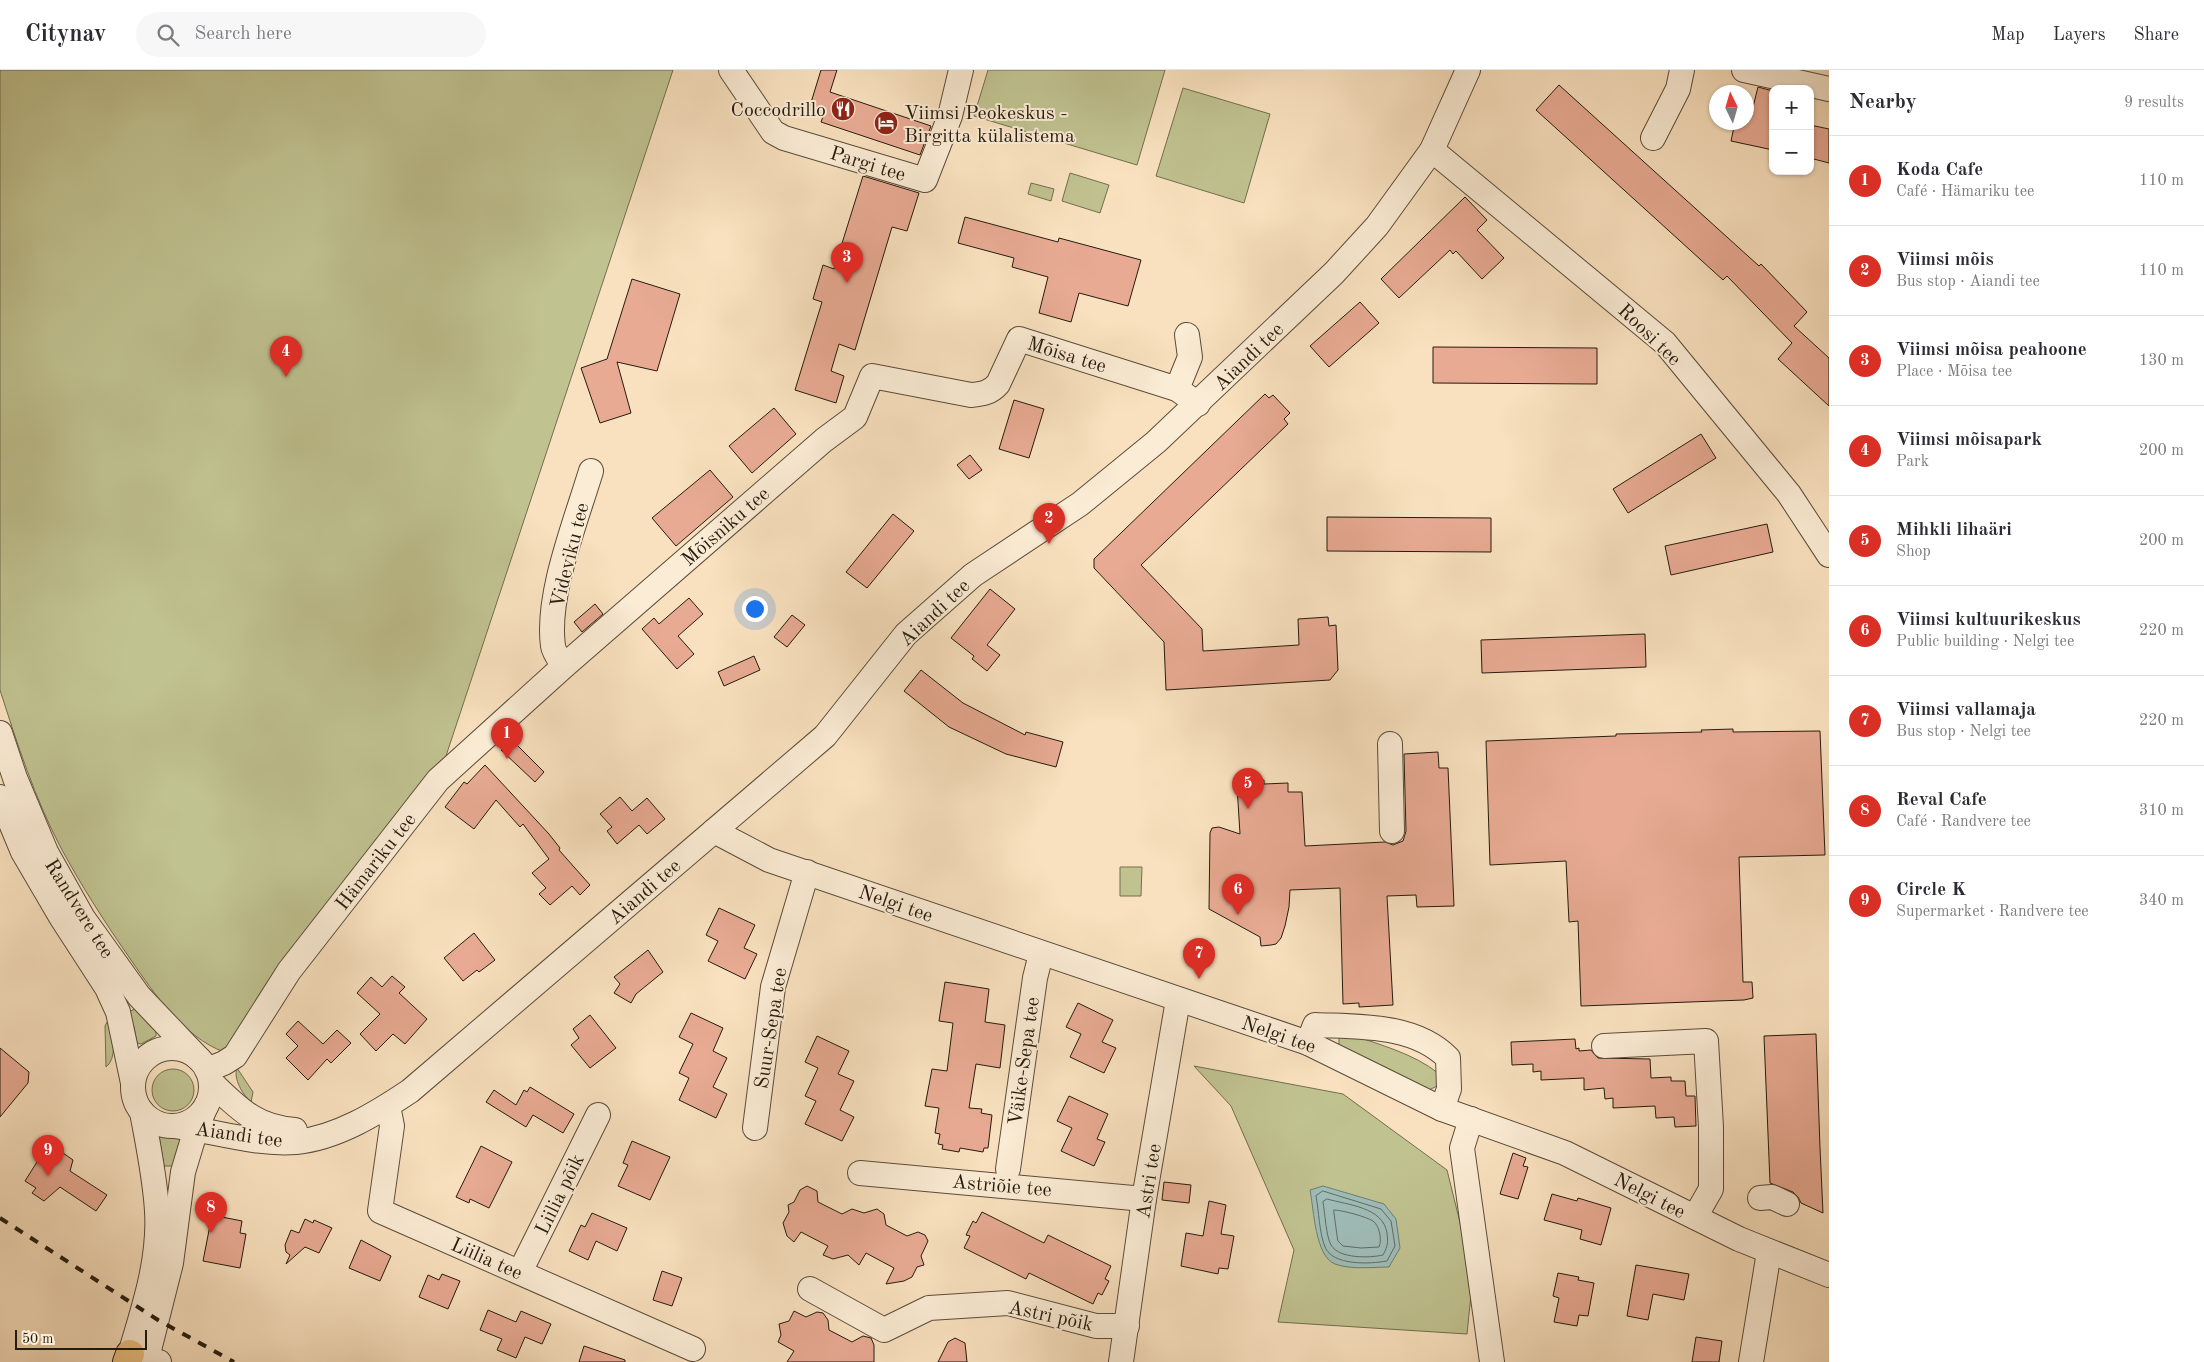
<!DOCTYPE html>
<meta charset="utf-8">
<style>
:root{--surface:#fff;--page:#f7f7f7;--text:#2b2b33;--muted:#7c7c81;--line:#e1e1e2;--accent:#d93025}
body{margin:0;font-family:"Old Standard TT",serif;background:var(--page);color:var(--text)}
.controls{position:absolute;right:15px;top:15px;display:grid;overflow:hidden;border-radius:10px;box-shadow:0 1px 4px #0004}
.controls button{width:45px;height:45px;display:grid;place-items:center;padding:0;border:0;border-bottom:1px solid var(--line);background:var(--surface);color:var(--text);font:25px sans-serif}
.compass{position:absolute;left:1709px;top:15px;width:45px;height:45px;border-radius:50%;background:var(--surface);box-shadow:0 1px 4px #0004;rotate:355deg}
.scale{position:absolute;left:15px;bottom:12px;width:132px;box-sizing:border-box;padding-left:5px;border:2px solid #251b0e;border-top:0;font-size:14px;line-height:18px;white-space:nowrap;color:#251b0e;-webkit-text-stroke:4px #fbecd5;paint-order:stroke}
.you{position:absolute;left:754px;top:538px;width:18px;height:18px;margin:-12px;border:4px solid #fff;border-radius:50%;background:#1a73e8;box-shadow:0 0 0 8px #1a73e833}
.badge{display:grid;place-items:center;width:32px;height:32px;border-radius:50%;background:var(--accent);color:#fff;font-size:16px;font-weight:700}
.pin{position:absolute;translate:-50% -41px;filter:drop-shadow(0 1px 2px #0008)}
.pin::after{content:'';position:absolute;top:26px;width:18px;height:15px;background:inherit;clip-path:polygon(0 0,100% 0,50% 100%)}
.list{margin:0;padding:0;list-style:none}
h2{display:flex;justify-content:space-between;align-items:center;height:65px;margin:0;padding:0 20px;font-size:21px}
h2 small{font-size:16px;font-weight:400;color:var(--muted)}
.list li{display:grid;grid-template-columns:32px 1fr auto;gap:15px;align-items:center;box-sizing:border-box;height:90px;padding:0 20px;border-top:1px solid var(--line)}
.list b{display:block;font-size:19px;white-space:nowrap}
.list p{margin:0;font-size:16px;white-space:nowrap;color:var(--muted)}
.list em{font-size:16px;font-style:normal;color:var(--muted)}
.icon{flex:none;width:28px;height:28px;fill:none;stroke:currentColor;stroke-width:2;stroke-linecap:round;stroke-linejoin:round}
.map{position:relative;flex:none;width:1829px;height:1292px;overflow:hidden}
header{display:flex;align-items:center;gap:30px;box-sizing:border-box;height:70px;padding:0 25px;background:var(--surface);border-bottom:1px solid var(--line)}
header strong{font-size:24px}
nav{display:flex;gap:28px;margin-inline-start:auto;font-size:18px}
.search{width:350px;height:45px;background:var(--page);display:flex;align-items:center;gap:12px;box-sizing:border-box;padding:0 18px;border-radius:28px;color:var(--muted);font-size:19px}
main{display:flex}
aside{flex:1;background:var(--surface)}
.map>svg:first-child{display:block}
.green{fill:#c0c290;stroke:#726e4f}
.water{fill:#9fbcb7;stroke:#6e7c73}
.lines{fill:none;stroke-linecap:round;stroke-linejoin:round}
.shore{stroke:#626c62;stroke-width:1}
.building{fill:#e8aa93;stroke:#251b0e}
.minor-casing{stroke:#5a4c3a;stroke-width:26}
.major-casing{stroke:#251b0e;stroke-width:30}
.minor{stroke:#fbecd5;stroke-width:24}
.major{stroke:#ecc080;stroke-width:28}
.rail{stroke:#251b0e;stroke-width:4;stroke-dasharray:9 9;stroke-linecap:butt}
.labels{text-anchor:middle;stroke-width:4;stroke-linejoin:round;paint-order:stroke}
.poi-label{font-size:20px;fill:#251b0e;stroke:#fbecd5;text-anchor:end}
.street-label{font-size:20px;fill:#251b0e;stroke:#fbecd5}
</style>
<header>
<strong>Citynav</strong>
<div class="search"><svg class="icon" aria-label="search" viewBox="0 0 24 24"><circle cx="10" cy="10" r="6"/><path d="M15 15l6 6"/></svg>Search here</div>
<nav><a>Map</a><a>Layers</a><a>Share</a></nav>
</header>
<main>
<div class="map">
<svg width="1829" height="1292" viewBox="0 0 1829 1292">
<rect width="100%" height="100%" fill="#f9e1bf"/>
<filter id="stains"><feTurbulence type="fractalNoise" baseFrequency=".004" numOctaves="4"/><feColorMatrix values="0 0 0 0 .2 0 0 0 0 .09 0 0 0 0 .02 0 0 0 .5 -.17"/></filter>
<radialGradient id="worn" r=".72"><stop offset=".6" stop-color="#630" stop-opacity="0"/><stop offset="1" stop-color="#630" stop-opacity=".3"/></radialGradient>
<g class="green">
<path d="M 0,0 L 673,0 L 443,695 L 224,982 C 184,967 155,925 131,890 C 106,854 82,817 61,778 C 35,729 17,673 0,620 Z"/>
<polygon points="988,0 1165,0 1137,95 974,46"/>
<polygon points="1183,18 1270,44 1244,133 1156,106"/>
<polygon points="1070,103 1109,115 1100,143 1062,131"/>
<polygon points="1031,113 1054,119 1051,131 1028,124"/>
<polygon points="1120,797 1142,797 1141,826 1120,826"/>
<polygon points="135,939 156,962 156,966 141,974 137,973 134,957 128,942"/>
<path d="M 107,952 L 112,956 C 113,968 117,988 106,997 L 105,956 Z"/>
<path d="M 1352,965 C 1381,975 1414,984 1438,1003 L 1439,1015 L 1429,1020 L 1339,976 L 1339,967 Z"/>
<polygon points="1194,996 1343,1024 1447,1100 1473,1205 1467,1264 1278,1252 1294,1180 1231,1036"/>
<path d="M 237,998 L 253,1022 L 251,1032 C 243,1025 233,1009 237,998 Z"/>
<circle cx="173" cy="1020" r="21"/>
<polygon points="160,1064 181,1067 173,1096 164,1096 159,1066"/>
</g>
<path class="water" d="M 1323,1116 L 1384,1134 L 1396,1149 L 1400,1178 L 1389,1197 C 1373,1197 1351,1200 1335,1194 C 1315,1186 1314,1140 1310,1120 Z"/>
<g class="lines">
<g class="shore">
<path d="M 1323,1121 L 1381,1139 L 1391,1151 L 1395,1176 L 1387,1191 C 1370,1194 1333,1196 1325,1177 C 1319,1162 1319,1141 1316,1126 Z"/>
<path d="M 1327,1129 C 1348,1135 1383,1137 1387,1163 C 1388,1172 1388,1176 1383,1185 C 1370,1188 1339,1189 1331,1175 C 1326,1166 1325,1143 1323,1132 Z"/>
<path d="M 1334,1140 C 1342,1140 1367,1147 1373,1151 C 1380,1156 1382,1171 1379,1177 L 1361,1178 L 1343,1176 L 1338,1171 Z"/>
</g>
</g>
<g class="building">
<polygon points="821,0 837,0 830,22 931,56 920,85 821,52 824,44 809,39"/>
<polygon points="1559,15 1759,196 1761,194 1807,242 1794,256 1829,288 1829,336 1778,289 1792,273 1727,206 1723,210 1536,40"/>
<polygon points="1758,17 1773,21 1773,80 1731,71 1735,52 1746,52 1746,40 1752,41"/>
<polygon points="1810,55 1829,59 1829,93 1810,88"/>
<polygon points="863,106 919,123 907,161 892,157 855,280 839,274 831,301 844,306 836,333 795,320 822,232 813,229 823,195 834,199"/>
<polygon points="1465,127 1487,150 1477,160 1504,188 1482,209 1456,181 1453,184 1450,180 1399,228 1381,209"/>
<polygon points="965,147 1058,172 1059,168 1141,190 1128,236 1079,223 1071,252 1039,243 1048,207 1012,197 1014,188 958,173"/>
<polygon points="632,209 680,224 657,301 617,292 631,343 600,353 581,298 607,289"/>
<polygon points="1360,232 1379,253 1329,297 1310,276"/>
<polygon points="1433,277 1597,278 1597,314 1433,313"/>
<polygon points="1265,324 1269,328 1273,325 1290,343 1284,349 1288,354 1141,495 1202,559 1203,581 1299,575 1298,549 1328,547 1329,556 1336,555 1338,600 1330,610 1166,620 1164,572 1094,498 1094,489"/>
<polygon points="1014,330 1044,339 1029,388 999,379"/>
<polygon points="774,338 796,364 752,403 729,376"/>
<polygon points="1701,364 1716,388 1628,443 1613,419"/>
<polygon points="970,385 982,400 969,409 957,395"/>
<polygon points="710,400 733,427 676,476 652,448"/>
<polygon points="893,444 914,461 867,518 846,502"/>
<polygon points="1327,447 1491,448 1491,482 1327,481"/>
<polygon points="1767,454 1773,482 1671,505 1665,476"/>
<polygon points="990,519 1015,539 987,575 1000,585 987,601 972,589 974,586 951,568"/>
<polygon points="689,528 703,544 678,566 694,584 677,599 642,559 654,548 659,554"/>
<polygon points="595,534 603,544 582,562 574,552"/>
<polygon points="792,545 805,555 787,577 774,567"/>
<polygon points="1645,564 1646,597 1482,603 1481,570"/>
<polygon points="754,586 760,600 724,616 718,602"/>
<polygon points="921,600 963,633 1025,665 1026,662 1063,672 1056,697 1006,684 949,657 904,621"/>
<polygon points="1733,659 1733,662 1820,661 1825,785 1739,787 1743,912 1752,912 1753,928 1744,930 1581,936 1578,851 1569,852 1566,791 1490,795 1486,671 1616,666 1616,664 1702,662 1701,660"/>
<polygon points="511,669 544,702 535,712 501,680"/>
<polygon points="1438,682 1439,698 1448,698 1454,836 1417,837 1416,825 1387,826 1393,935 1359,937 1359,933 1343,934 1340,818 1290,820 1289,837 1285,856 1281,868 1276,874 1271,875 1261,876 1260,867 1209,839 1210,763 1212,758 1219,757 1240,764 1237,716 1246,711 1264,710 1264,714 1288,713 1288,722 1302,722 1305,776 1385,772 1393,775 1403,771 1406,761 1404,684"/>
<polygon points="485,695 549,764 560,778 559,780 590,815 580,825 572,816 550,835 539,824 546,818 532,803 549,789 523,754 520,757 496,730 474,759 445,737 464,712 467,714"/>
<polygon points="620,727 632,741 647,728 665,749 647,764 639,755 617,774 607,761 612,757 600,744"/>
<polygon points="719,838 755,855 744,878 757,884 745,909 708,891 718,871 706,865"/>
<polygon points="474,863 495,890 479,902 477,900 463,911 444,888"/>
<polygon points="648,880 663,902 636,924 631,933 614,923 620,914 614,907"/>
<polygon points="392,906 405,917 399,923 427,949 405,974 393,964 376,981 360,964 380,944 357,923 371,907 382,917"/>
<polygon points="945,912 989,919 985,952 1005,955 1000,998 976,994 969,1038 982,1039 981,1043 992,1045 988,1078 984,1078 983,1082 960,1078 959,1082 942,1079 943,1075 938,1074 940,1064 935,1063 939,1038 925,1036 932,999 947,1001 953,953 939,951"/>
<polygon points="1078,933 1113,950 1102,972 1116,978 1104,1003 1070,987 1081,964 1066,957"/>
<polygon points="691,943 723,958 713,981 727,988 713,1017 727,1024 716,1048 679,1030 689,1008 679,1003 693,974 679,967"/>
<polygon points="590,945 616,978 590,998 571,975 579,968 573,959"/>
<polygon points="298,951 323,974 337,960 351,973 331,993 327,989 308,1010 286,988 298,976 286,964"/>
<polygon points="1816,964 1820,1078 1823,1143 1801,1133 1798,1127 1793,1122 1770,1113 1764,966"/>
<polygon points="817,966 849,981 838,1004 854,1011 840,1040 854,1047 842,1071 805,1054 816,1031 805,1026 818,998 805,992"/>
<polygon points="1575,969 1576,979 1579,978 1579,981 1591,980 1598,988 1650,989 1651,1008 1671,1007 1671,1011 1685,1011 1686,1026 1695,1026 1696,1056 1675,1057 1674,1047 1656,1048 1655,1036 1613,1038 1613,1028 1605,1029 1604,1018 1584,1020 1584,1008 1541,1010 1541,1001 1533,1002 1533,994 1512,995 1511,972"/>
<polygon points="0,978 29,1002 28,1013 0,1047"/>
<polygon points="530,1017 574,1044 563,1063 533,1045 526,1057 486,1032 494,1020 516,1035 524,1020 527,1022"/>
<polygon points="1069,1026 1108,1044 1097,1069 1105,1072 1094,1096 1061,1081 1072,1058 1057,1051"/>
<polygon points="632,1071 670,1087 650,1130 618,1116 628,1095 623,1093"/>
<polygon points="49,1073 73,1090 70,1101 107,1125 96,1141 60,1117 44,1131 32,1123 36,1118 25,1111"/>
<polygon points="481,1076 512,1092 489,1138 470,1129 469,1133 456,1127"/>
<polygon points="1513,1083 1526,1088 1523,1096 1528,1097 1518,1129 1500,1124"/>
<polygon points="1164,1112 1191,1115 1189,1133 1162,1130"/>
<polygon points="807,1116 817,1121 818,1132 842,1144 852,1139 864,1143 877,1139 884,1144 886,1155 907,1166 918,1162 925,1165 928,1171 921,1186 924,1195 917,1197 912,1207 904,1211 886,1214 894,1198 866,1183 859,1195 848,1185 833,1189 823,1185 828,1176 801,1162 794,1172 787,1166 783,1153 789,1142 788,1135 794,1132 800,1120"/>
<polygon points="1552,1124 1577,1131 1578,1128 1611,1138 1601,1175 1580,1169 1582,1160 1544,1150"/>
<polygon points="1209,1131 1226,1135 1221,1164 1234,1166 1228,1199 1219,1198 1218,1204 1181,1196 1186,1163 1203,1166"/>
<polygon points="982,1142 1044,1173 1048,1165 1111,1196 1105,1209 1109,1211 1102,1225 1098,1223 1093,1234 1029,1203 1026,1209 964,1178 970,1166 966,1165 973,1151 976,1153"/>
<polygon points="592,1143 627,1158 617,1181 596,1171 588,1190 569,1181 581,1155 585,1157"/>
<polygon points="212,1145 242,1151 240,1163 246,1164 240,1198 203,1191"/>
<polygon points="305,1149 313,1153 314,1150 332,1158 319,1183 305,1177 286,1194 290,1185 286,1182 285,1175 291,1160 299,1163"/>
<polygon points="361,1170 391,1186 380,1211 349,1198"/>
<polygon points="1636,1195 1689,1204 1684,1230 1653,1224 1648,1250 1627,1246"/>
<polygon points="662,1201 682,1208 672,1236 653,1230"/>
<polygon points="1558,1203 1579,1207 1578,1210 1594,1213 1588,1246 1579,1245 1577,1256 1554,1252 1559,1228 1553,1226"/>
<polygon points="442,1204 460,1211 448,1239 419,1227 428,1205 439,1210"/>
<polygon points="488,1240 516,1252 521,1241 551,1254 542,1274 525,1267 516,1288 497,1280 502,1269 480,1260"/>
<polygon points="794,1241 806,1247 817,1242 823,1243 828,1250 829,1260 852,1272 863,1266 871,1268 874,1275 874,1292 787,1292 794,1281 778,1272 781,1265 779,1254 789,1251"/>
<polygon points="1696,1267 1722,1271 1719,1292 1692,1292"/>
<polygon points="955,1268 965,1273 967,1292 938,1292 948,1272"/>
<polygon points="584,1276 625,1290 625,1292 579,1292"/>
</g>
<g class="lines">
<g class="minor-casing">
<g id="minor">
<polyline points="731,0 773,62 784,68 925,110 950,46 961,0"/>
<polyline points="1744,0 1829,19"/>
<polyline points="1653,68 1678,19 1682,0"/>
<polyline points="1432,80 1665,273 1789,424 1829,485"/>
<polyline points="1177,319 1190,287 1187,265"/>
<path d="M 564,596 C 560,590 554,583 553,576 C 546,525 576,451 591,401"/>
<polyline points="0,663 15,708 46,782 83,848 139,926 199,989"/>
<polyline points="1390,674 1392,761"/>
<polyline points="0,727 23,782 61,847 107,918 118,942 133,1013"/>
<polyline points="714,761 769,790 1308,973 1442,1039 1565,1083 1739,1169 1829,1205"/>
<path d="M 1308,973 L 1315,955 C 1360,957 1414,954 1448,988 L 1449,1019 L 1442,1039"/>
<polyline points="1604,976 1706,971 1711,1057 1711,1119 1695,1147"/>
<circle cx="172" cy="1017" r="39"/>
<path d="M 207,1000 L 224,993 L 235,986 L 289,901 L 438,710 L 564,596 L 824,370 L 855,347 L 872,306 L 971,325 C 982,324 990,323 998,314 L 1019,269 L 1177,319 L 1198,334"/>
<path d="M 211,1012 C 238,1038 255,1057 295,1060"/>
<polyline points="388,1036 392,1056 380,1141 693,1279"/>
<path d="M 142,1042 C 148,1075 155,1107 157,1141 C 160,1190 144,1237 130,1284 L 159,1292"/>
<polyline points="1471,1049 1462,1078 1492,1292"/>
<path d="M 175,1056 C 214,1061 255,1075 296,1072 C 337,1068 377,1043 410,1021 L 825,666 L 906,564 L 973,505 L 1080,434 L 1156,372 L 1334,203 L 1377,156 L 1432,80 L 1468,0"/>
<polyline points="755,1058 773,917 807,802"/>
<polyline points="1008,1099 1035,908 1041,884"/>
<polyline points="860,1103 1144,1129"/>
<polyline points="1760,1128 1772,1127 1787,1134"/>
<polyline points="520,1202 598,1045"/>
<polyline points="810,1219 884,1260 929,1238 1008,1233 1096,1256 1127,1256"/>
<polyline points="147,1288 171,1193 183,1102 196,1059 206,1036"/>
<polyline points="1121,1292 1144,1129 1178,930"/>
<polyline points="1751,1292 1769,1182"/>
</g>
</g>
<g class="major-casing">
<polyline id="major" points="127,1292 130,1284"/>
</g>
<use href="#minor" class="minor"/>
<use href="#major" class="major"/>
<polyline class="rail" points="0,1148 158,1250 234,1292"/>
</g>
<defs>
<g id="restaurant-disc" transform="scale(1.25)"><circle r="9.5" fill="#8f2418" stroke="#fbecd5"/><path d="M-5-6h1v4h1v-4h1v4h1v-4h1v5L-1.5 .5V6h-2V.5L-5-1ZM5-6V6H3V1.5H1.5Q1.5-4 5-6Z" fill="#fff"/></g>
<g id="hotel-disc" transform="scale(1.25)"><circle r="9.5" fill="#8f2418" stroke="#fbecd5"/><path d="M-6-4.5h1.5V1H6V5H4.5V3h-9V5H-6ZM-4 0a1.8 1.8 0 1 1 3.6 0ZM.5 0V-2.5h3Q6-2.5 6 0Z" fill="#fff"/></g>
</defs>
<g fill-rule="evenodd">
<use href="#restaurant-disc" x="843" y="39"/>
<use href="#hotel-disc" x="886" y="53"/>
</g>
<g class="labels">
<g class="poi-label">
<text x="826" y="46">Coccodrillo</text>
<text x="904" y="49" text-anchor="start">Viimsi Peokeskus -<tspan x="904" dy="23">Birgitta külalistema</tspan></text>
</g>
<g class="street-label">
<text transform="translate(868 93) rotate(17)" y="7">Pargi tee</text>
<text transform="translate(1650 264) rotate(44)" y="7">Roosi tee</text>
<text transform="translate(1067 284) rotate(17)" y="7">Mõisa tee</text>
<text transform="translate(1248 286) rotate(-44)" y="7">Aiandi tee</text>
<text transform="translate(725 456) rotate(-41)" y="7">Mõisniku tee</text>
<text transform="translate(569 485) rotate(-76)" y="7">Videviku tee</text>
<text transform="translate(934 542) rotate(-43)" y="7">Aiandi tee</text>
<text transform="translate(375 791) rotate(-52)" y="7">Hämariku tee</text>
<text transform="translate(644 821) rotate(-41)" y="7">Aiandi tee</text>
<text transform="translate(896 833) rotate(19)" y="7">Nelgi tee</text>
<text transform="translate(80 838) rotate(58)" y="7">Randvere tee</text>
<text transform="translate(770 958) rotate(-81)" y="7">Suur-Sepa tee</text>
<text transform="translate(1279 964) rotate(19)" y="7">Nelgi tee</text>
<text transform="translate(1023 991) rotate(-82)" y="7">Väike-Sepa tee</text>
<text transform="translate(239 1064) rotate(8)" y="7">Aiandi tee</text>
<text transform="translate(1148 1111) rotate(-81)" y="7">Astri tee</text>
<text transform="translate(1002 1115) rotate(5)" y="7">Astriõie tee</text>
<text transform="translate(559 1124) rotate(-64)" y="7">Liilia põik</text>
<text transform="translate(1650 1125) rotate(27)" y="7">Nelgi tee</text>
<text transform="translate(487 1188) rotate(24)" y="7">Liilia tee</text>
<text transform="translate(1051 1245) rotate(12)" y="7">Astri põik</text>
</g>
</g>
<rect width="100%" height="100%" filter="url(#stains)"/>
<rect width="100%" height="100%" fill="url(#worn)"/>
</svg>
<div class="controls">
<button>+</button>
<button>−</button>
</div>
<svg class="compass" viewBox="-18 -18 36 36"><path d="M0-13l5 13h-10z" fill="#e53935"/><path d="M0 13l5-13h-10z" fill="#7c7c81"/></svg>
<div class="scale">50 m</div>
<div class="you"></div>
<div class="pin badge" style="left:507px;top:689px">1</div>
<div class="pin badge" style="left:1049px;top:474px">2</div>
<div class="pin badge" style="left:847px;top:213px">3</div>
<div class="pin badge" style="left:286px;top:307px">4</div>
<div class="pin badge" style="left:1248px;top:739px">5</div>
<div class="pin badge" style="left:1238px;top:845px">6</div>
<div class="pin badge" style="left:1199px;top:909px">7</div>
<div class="pin badge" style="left:211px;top:1163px">8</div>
<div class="pin badge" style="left:48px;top:1106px">9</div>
</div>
<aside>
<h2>Nearby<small>9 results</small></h2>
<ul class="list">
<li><span class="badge">1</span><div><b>Koda Cafe</b><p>Café · Hämariku tee</p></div><em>110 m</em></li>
<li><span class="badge">2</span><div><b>Viimsi mõis</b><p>Bus stop · Aiandi tee</p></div><em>110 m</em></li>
<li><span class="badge">3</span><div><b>Viimsi mõisa peahoone</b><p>Place · Mõisa tee</p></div><em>130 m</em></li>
<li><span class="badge">4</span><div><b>Viimsi mõisapark</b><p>Park</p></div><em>200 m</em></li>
<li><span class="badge">5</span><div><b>Mihkli lihaäri</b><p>Shop</p></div><em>200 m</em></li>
<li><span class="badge">6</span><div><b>Viimsi kultuurikeskus</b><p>Public building · Nelgi tee</p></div><em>220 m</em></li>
<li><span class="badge">7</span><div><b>Viimsi vallamaja</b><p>Bus stop · Nelgi tee</p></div><em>220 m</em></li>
<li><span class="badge">8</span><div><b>Reval Cafe</b><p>Café · Randvere tee</p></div><em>310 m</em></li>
<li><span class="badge">9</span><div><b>Circle K</b><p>Supermarket · Randvere tee</p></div><em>340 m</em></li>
</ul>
</aside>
</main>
